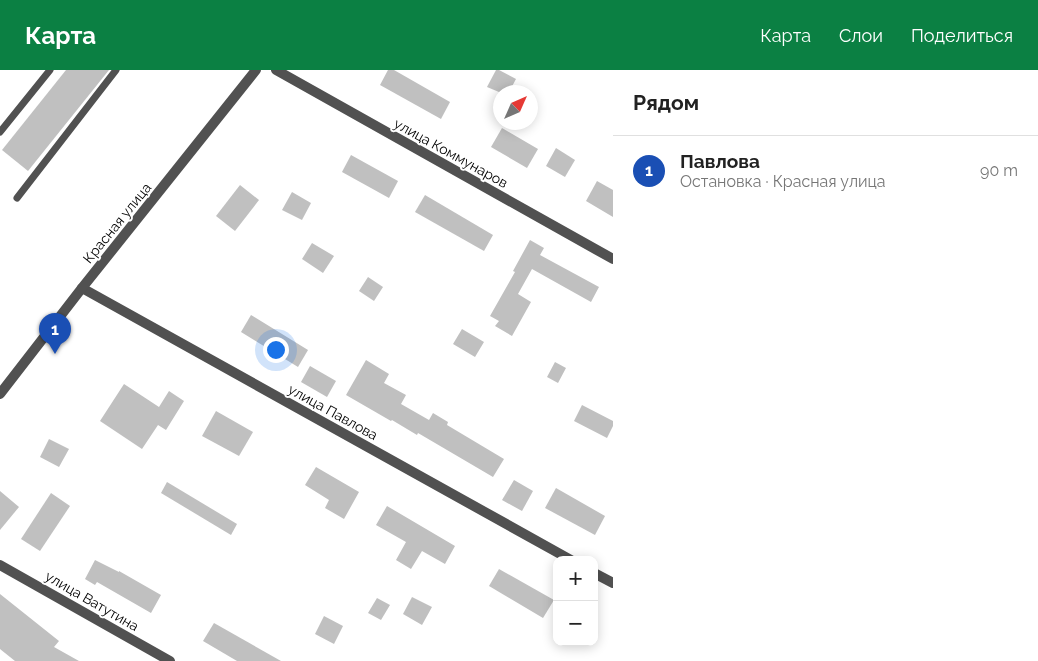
<!DOCTYPE html>
<html lang="ru">
<meta charset="utf-8">
<style>
:root{--surface:#fff;--page:#f2f2f2;--text:#222;--muted:#767676;--line:#e0e0e0;--accent:#0b8043}
body{margin:0;font-family:Raleway,sans-serif;background:var(--page);color:var(--text)}
.controls{position:absolute;right:15px;bottom:15px;display:grid;overflow:hidden;border-radius:10px;box-shadow:0 2px 12px #0003}
.controls button{width:45px;height:45px;display:grid;place-items:center;padding:0;border:0;border-bottom:1px solid var(--line);background:var(--surface);color:var(--text);font:25px sans-serif}
.compass{position:absolute;left:493px;top:15px;width:45px;height:45px;border-radius:50%;background:var(--surface);box-shadow:0 2px 12px #0003;rotate:45deg}
.you{position:absolute;left:275px;top:279px;width:18px;height:18px;margin:-12px;border:4px solid #fff;border-radius:50%;background:#1a73e8;box-shadow:0 0 0 8px #1a73e833}
.badge{display:grid;place-items:center;width:32px;height:32px;border-radius:50%;background:var(--accent);color:#fff;font-size:16px;font-weight:700}
.pin{position:absolute;translate:-50% -41px;filter:drop-shadow(0 1px 2px #0008)}
.pin::after{content:'';position:absolute;top:26px;width:18px;height:15px;background:inherit;clip-path:polygon(0 0,100% 0,50% 100%)}
.list{margin:0;padding:0;list-style:none}
h2{display:flex;justify-content:space-between;align-items:center;height:65px;margin:0;padding:0 20px;font-size:21px}
h2 small{font-size:16px;font-weight:400;color:var(--muted)}
.list li{display:grid;grid-template-columns:32px 1fr auto;gap:15px;align-items:center;box-sizing:border-box;height:70px;padding:0 20px;border-top:1px solid var(--line)}
.list b{display:block;font-size:19px;white-space:nowrap}
.list p{margin:0;font-size:16px;white-space:nowrap;color:var(--muted)}
.list em{font-size:16px;font-style:normal;color:var(--muted)}
.map{position:relative;flex:none;width:613px;height:591px;overflow:hidden}
header{display:flex;align-items:center;gap:30px;box-sizing:border-box;height:70px;padding:0 25px;background:var(--accent);color:#fff}
header strong{font-size:24px}
nav{display:flex;gap:28px;margin-inline-start:auto;font-size:18px}
main{display:flex}
aside{flex:1;background:var(--surface)}
.map>svg:first-child{display:block}
.building{fill:#c0c0c0}
.lines{fill:none;stroke-linecap:round;stroke-linejoin:round}
.service{stroke:#515151;stroke-width:7}
.minor{stroke:#515151;stroke-width:10}
.tertiary{stroke:#515151;stroke-width:10}
.labels{text-anchor:middle;stroke-width:4;stroke-linejoin:round;paint-order:stroke}
.street-label{font-size:14px;fill:#000;stroke:#fff}
</style>
<header>
<strong>Карта</strong>
<nav><a>Карта</a><a>Слои</a><a>Поделиться</a></nav>
</header>
<main>
<div class="map">
<svg width="613" height="591" viewBox="0 0 613 591">
<rect width="100%" height="100%" fill="#fff"/>
<g class="building">
<polygon points="66,0 109,0 28,101 2,80"/>
<polygon points="388,0 394,0 450,32 441,49 380,15"/>
<polygon points="496,0 499,0 516,9 509,22 499,22 487,17"/>
<polygon points="502,58 538,79 527,98 491,77"/>
<polygon points="556,78 575,90 565,107 546,96"/>
<polygon points="351,85 398,111 389,128 342,102"/>
<polygon points="597,111 613,120 613,147 586,131"/>
<polygon points="240,115 259,130 235,161 216,146"/>
<polygon points="292,122 311,133 302,150 282,140"/>
<polygon points="425,125 493,165 484,181 415,142"/>
<polygon points="530,170 544,178 540,185 599,217 591,232 532,199 518,224 531,232 512,266 495,256 499,251 490,246 515,202 513,201"/>
<polygon points="312,173 334,186 323,203 302,189"/>
<polygon points="368,207 383,217 374,231 359,221"/>
<polygon points="251,245 308,280 298,297 241,262"/>
<polygon points="462,259 484,272 475,287 453,274"/>
<polygon points="366,290 389,304 384,313 406,325 401,334 429,350 433,343 448,352 447,355 504,389 493,407 418,363 417,365 392,350 391,351 346,325"/>
<polygon points="555,292 566,298 558,313 547,307"/>
<polygon points="310,296 336,311 327,327 301,312"/>
<polygon points="124,314 159,337 169,321 184,331 166,360 158,355 142,379 100,351"/>
<polygon points="582,335 613,351 613,356 607,368 574,351"/>
<polygon points="216,341 253,362 239,386 202,366"/>
<polygon points="49,369 69,379 59,397 40,387"/>
<polygon points="316,397 359,422 344,449 325,438 329,430 305,415"/>
<polygon points="514,410 533,421 522,441 502,430"/>
<polygon points="167,412 237,454 231,465 161,423"/>
<polygon points="556,418 605,446 595,465 545,438"/>
<polygon points="0,421 19,437 0,460"/>
<polygon points="51,423 70,436 40,481 21,469"/>
<polygon points="387,436 455,476 445,494 422,481 411,499 396,490 406,472 376,455"/>
<polygon points="95,490 119,502 119,501 161,525 151,543 97,512 95,515 85,509"/>
<polygon points="499,499 554,530 543,548 489,516"/>
<polygon points="0,524 59,571 54,577 79,591 15,591 0,579"/>
<polygon points="412,527 432,537 422,555 403,544"/>
<polygon points="377,528 390,535 381,550 368,543"/>
<polygon points="324,546 343,556 334,574 315,564"/>
<polygon points="214,553 281,591 237,591 203,571"/>
</g>
<g class="lines">
<g class="service">
<polyline points="0,62 50,0"/>
<polyline points="17,128 116,0"/>
</g>
<g class="minor">
<polyline points="276,0 613,189"/>
<polyline points="82,218 571,490"/>
<polyline points="0,495 170,591"/>
<polyline points="594,503 613,513"/>
</g>
<polyline class="tertiary" points="0,324 82,218 256,0"/>
</g>
<g class="labels">
<g class="street-label">
<text transform="translate(451 83) rotate(29)" y="5">улица Коммунаров</text>
<text transform="translate(117 153) rotate(-51)" y="5">Красная улица</text>
<text transform="translate(333 342) rotate(29)" y="5">улица Павлова</text>
<text transform="translate(92 531) rotate(30)" y="5">улица Ватутина</text>
</g>
</g>
</svg>
<div class="controls">
<button>+</button>
<button>−</button>
</div>
<svg class="compass" viewBox="-18 -18 36 36"><path d="M0-13l5 13h-10z" fill="#e53935"/><path d="M0 13l5-13h-10z" fill="#767676"/></svg>
<div class="you"></div>
<div class="pin badge" style="left:55px;top:284px;background:#1a4fb4">1</div>
</div>
<aside>
<h2>Рядом<small></small></h2>
<ul class="list">
<li><span class="badge" style="background:#1a4fb4">1</span><div><b>Павлова</b><p>Остановка · Красная улица</p></div><em>90 m</em></li>
</ul>
</aside>
</main>
